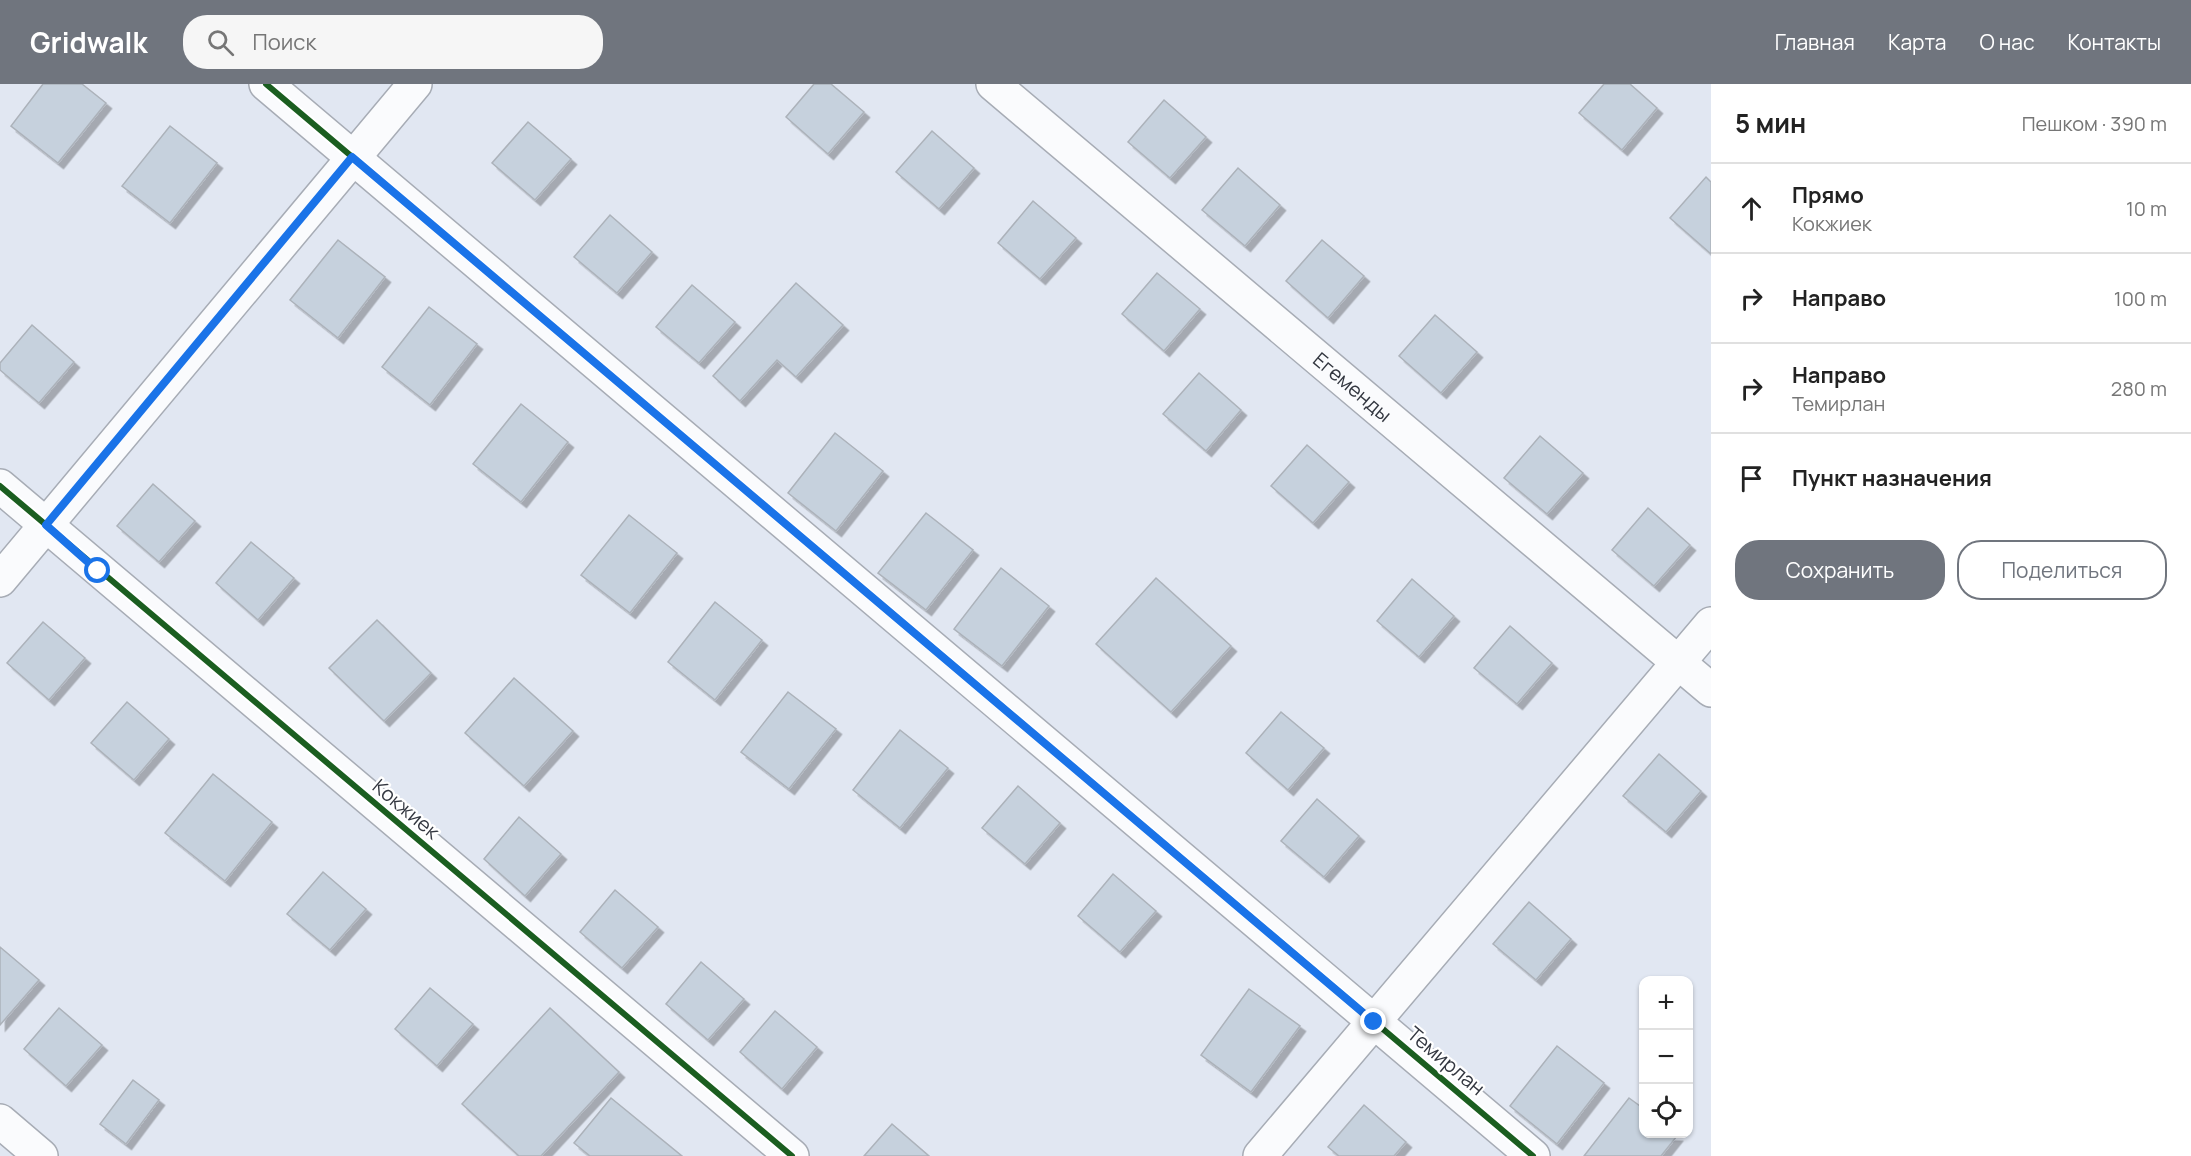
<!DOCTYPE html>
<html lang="ru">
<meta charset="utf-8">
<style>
:root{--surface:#fff;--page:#f6f6f6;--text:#222;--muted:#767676;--line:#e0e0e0;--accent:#70757e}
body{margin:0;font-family:Manrope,sans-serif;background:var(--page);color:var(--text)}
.controls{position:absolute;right:18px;bottom:18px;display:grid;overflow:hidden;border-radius:12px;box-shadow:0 2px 4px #0004}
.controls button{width:54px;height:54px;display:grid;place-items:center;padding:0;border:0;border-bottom:2px solid var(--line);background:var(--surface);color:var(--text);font:30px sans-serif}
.stop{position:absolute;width:18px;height:18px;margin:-14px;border:4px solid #1a73e8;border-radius:50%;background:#fff}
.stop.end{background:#1a73e8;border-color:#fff;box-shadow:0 2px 6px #0008}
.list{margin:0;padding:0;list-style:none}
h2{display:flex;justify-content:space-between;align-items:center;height:78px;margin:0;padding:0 24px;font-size:26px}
h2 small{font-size:20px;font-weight:400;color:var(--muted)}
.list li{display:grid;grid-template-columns:39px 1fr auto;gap:18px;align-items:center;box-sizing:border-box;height:90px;padding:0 24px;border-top:2px solid var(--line)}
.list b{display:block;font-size:22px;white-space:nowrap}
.list p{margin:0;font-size:20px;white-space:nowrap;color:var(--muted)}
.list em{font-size:20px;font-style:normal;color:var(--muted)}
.actions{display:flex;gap:12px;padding:18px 24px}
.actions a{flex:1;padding:14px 0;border:2px solid var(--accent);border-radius:24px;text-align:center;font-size:21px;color:var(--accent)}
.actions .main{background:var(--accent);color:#fff}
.icon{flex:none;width:33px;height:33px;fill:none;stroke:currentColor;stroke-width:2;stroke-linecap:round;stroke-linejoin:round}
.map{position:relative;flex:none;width:1711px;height:1072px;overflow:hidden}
header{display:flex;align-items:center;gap:36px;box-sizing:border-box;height:84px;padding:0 30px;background:var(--accent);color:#fff}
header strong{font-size:28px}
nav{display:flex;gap:33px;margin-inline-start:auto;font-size:21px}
.search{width:420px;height:54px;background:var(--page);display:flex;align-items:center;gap:15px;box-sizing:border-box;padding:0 21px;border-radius:24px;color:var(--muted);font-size:22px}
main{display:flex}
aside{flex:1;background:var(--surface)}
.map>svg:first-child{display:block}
.building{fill:#c6d1dd;stroke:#acb2ba;stroke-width:1.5;filter:url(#shadow)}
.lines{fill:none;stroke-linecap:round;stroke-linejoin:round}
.minor-casing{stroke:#a7acb5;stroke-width:36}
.minor{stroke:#fafbfd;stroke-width:33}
.cycleway-casing{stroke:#fff;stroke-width:10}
.cycleway{stroke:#1b5e20;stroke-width:6}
.route{stroke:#1a73e8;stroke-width:8}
.labels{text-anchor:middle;stroke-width:4.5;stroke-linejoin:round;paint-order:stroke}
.street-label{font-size:20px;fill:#333740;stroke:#fff}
</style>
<header>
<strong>Gridwalk</strong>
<div class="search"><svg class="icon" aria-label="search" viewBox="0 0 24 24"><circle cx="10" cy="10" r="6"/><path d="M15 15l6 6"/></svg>Поиск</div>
<nav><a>Главная</a><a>Карта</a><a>О нас</a><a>Контакты</a></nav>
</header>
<main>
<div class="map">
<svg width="1711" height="1072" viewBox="0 0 1711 1072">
<defs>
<filter id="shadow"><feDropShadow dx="5.5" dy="5.5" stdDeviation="0" flood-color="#0004"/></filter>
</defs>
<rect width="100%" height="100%" fill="#e1e7f2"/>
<g class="building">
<polygon points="43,0 82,0 106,19 58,79 11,42"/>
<polygon points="814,0 831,0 864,28 828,70 786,33"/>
<polygon points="1604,0 1630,0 1657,24 1622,66 1579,29"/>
<polygon points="1164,16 1206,53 1170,94 1128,58"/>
<polygon points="528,38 571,75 535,116 492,79"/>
<polygon points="170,42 217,79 170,139 122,102"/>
<polygon points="932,47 974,84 939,125 896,88"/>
<polygon points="1238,84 1280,121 1245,162 1202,126"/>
<polygon points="1706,93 1711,98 1711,170 1670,134"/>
<polygon points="1033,117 1076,154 1040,195 998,159"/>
<polygon points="610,131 652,168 617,209 574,173"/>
<polygon points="338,156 385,193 338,254 290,216"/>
<polygon points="1322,156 1364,192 1328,234 1286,197"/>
<polygon points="1157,189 1200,225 1164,267 1122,230"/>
<polygon points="796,199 843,241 796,293 777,276 740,317 713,292"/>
<polygon points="692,201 735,238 699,279 656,243"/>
<polygon points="429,223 477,260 430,321 382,283"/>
<polygon points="1435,231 1477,268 1441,309 1399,272"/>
<polygon points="32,241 74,278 39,319 0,286 0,279"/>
<polygon points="1199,289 1241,326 1206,367 1163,330"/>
<polygon points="521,320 568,358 521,418 473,380"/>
<polygon points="835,349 883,387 836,447 788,409"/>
<polygon points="1540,352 1583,389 1547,430 1504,394"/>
<polygon points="1307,361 1349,398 1313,439 1271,402"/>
<polygon points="153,400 195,437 159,478 117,442"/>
<polygon points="1648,424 1690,461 1654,502 1612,466"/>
<polygon points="926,429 973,466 926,526 878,489"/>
<polygon points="629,431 677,469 630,529 581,491"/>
<polygon points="251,458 294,494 258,536 216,499"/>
<polygon points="1001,484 1049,522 1002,582 954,545"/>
<polygon points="1156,494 1231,562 1171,628 1096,560"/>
<polygon points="1412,495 1454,532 1419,573 1377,537"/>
<polygon points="715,518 762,556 715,616 668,578"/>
<polygon points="377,536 431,589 384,637 329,584"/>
<polygon points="43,538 85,574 49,616 7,579"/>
<polygon points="1510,542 1552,579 1517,620 1474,584"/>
<polygon points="514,594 573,647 524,702 465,649"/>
<polygon points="788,608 836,645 789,705 741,668"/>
<polygon points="127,618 169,655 134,696 91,659"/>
<polygon points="1281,628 1324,664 1288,706 1246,669"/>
<polygon points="900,646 948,684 900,744 853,706"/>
<polygon points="1659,670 1701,707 1666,748 1623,712"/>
<polygon points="213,690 272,738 225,797 165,749"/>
<polygon points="1018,702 1060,739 1025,780 982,744"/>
<polygon points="1317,715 1359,752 1324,793 1281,757"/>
<polygon points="519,733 561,770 525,812 484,775"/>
<polygon points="323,788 366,825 330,866 287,830"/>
<polygon points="1113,790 1156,827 1120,868 1078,832"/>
<polygon points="615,806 658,843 622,884 580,848"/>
<polygon points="1529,818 1571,855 1536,896 1493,860"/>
<polygon points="0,863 39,896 0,941"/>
<polygon points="701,878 744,915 708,956 666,920"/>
<polygon points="430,904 473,940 437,982 395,945"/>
<polygon points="1249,905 1300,942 1251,1008 1201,971"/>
<polygon points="59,924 102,961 66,1002 24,965"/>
<polygon points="550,924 619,988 541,1072 519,1072 462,1020"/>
<polygon points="775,927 817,963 782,1005 740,968"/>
<polygon points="1557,962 1604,999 1557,1060 1510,1022"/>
<polygon points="133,996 159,1016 126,1060 100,1040"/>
<polygon points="611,1014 682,1072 590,1072 574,1059"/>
<polygon points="1629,1014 1644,1025 1644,1050 1677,1052 1661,1072 1584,1072"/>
<polygon points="1364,1021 1406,1058 1394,1072 1339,1072 1328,1063"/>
<polygon points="892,1040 929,1072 864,1072"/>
</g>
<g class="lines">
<g class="minor-casing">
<g id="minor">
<polyline points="266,0 1533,1072"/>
<path id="s1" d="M 993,0 L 1711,606"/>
<polyline points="0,402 792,1072"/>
<polyline points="0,496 415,0"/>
<polyline points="0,1037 41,1072"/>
<polyline points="1260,1072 1711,540"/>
</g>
</g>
<use href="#minor" class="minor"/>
<g class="cycleway-casing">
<g id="cycleway">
<polyline points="266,0 1533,1072"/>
<polyline points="0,402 792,1072"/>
</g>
</g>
<use href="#cycleway" class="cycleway"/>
</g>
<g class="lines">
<polyline class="route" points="98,487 46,441 352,73 1374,938"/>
</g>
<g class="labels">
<g class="street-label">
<text dy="7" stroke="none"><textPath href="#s1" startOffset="470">Егеменды</textPath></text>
<text transform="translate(406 725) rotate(40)" y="7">Кокжиек</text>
<text transform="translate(1446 977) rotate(40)" y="7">Темирлан</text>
</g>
</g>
</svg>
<div class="controls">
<button>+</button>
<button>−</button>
<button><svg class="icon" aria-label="locate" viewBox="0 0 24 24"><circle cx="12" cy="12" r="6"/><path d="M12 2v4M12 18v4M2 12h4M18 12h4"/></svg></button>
</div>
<div class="stop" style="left:98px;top:487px"></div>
<div class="stop end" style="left:1374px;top:938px"></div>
</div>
<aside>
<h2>5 мин<small>Пешком · 390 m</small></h2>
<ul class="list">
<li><svg class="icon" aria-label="ahead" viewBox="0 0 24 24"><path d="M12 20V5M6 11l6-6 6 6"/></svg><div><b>Прямо</b><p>Кокжиек</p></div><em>10 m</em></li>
<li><svg class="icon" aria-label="right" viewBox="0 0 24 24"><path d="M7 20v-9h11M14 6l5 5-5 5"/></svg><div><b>Направо</b></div><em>100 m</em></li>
<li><svg class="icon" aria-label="right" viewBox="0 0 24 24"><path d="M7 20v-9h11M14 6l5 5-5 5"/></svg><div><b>Направо</b><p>Темирлан</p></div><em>280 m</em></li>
<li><svg class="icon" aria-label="arrive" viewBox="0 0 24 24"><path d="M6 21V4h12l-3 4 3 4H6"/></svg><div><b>Пункт назначения</b></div></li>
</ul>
<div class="actions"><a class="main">Сохранить</a><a>Поделиться</a></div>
</aside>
</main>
